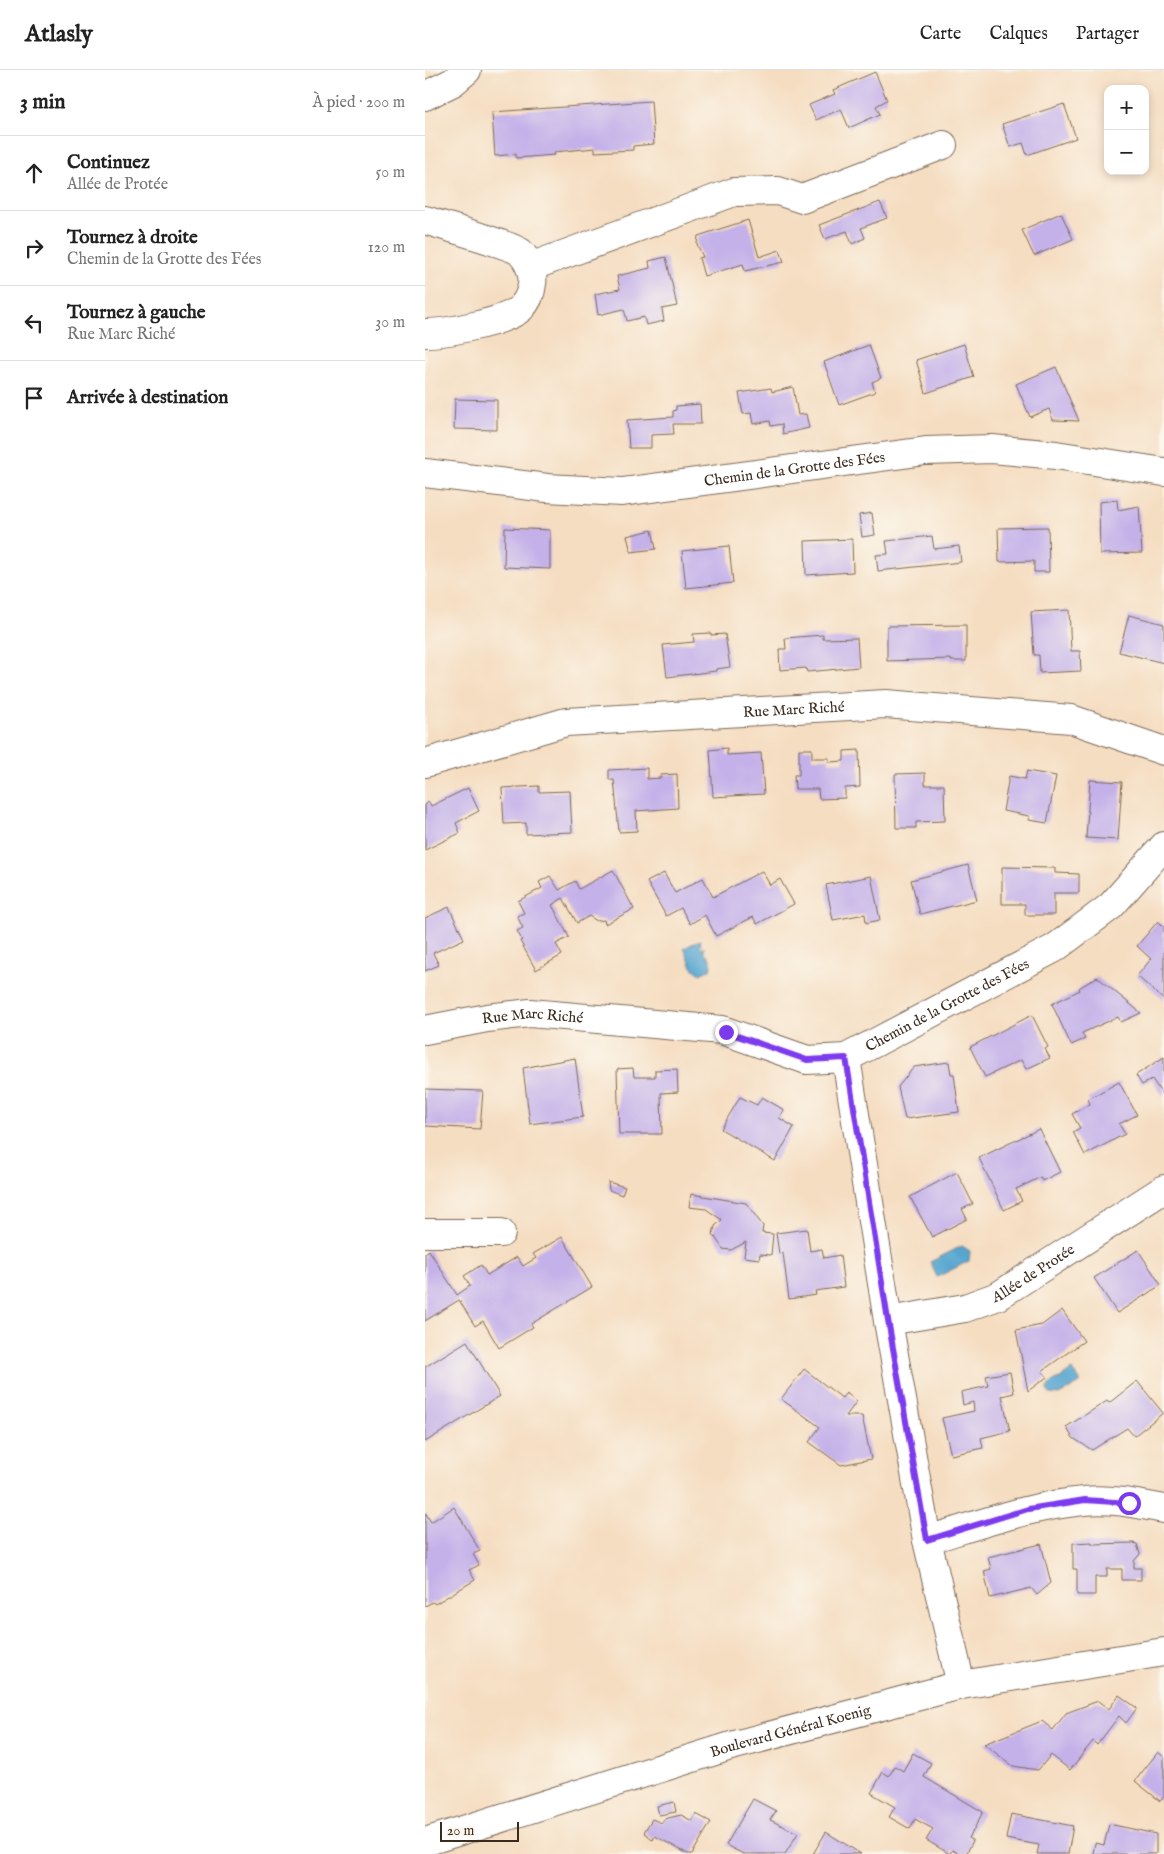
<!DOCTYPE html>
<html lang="fr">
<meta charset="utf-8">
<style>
:root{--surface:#fff;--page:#f6f6f6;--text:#222;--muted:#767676;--line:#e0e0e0}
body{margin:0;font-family:"IM FELL English",serif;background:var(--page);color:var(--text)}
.controls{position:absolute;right:15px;top:15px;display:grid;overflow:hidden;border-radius:10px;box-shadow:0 2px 8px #0003}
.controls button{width:45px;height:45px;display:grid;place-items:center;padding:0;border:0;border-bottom:1px solid var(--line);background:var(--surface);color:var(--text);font:25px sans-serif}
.scale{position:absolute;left:15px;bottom:12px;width:79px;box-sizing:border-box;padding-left:5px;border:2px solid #3b2a1e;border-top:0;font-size:14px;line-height:18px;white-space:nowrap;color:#3b2a1e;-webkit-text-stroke:4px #fbf7ec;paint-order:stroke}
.stop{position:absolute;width:15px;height:15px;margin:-11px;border:4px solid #7c3aed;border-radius:50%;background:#fff}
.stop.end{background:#7c3aed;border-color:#fff;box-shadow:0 1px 5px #0008}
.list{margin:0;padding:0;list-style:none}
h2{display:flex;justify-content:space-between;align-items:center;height:65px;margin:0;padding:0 20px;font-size:21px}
h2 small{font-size:16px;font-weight:400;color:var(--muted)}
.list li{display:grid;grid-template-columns:32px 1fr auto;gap:15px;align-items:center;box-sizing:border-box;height:75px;padding:0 20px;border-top:1px solid var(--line)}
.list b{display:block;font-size:19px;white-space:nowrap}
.list p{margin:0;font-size:16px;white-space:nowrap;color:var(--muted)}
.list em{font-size:16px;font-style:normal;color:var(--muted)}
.icon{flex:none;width:28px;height:28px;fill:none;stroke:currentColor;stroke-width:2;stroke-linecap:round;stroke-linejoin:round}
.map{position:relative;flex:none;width:739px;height:1784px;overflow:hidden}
header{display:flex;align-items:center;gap:30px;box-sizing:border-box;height:70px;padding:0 25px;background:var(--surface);border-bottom:1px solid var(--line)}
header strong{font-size:24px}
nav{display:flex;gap:28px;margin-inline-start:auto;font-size:18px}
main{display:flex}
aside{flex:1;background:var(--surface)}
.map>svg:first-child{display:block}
.water{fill:#56a6d0;stroke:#486877}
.building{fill:#c4b1e9}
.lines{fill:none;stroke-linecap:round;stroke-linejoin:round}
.minor-casing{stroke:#7c6957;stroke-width:30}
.minor{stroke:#fff;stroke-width:28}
.route{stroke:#7c3aed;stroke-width:6}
.labels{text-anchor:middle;stroke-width:5;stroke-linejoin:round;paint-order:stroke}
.street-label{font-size:15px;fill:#3b2a1e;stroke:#fbf7ec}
</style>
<header>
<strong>Atlasly</strong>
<nav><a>Carte</a><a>Calques</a><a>Partager</a></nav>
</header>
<main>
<aside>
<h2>3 min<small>À pied · 200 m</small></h2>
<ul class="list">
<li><svg class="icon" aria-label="ahead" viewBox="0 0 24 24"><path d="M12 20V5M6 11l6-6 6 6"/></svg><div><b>Continuez</b><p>Allée de Protée</p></div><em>50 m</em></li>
<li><svg class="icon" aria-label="right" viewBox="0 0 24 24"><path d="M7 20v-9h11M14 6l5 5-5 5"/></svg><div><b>Tournez à droite</b><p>Chemin de la Grotte des Fées</p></div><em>120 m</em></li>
<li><svg class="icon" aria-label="left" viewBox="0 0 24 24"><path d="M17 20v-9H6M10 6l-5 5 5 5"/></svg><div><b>Tournez à gauche</b><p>Rue Marc Riché</p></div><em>30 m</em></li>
<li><svg class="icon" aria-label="arrive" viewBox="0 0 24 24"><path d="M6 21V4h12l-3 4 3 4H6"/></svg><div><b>Arrivée à destination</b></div></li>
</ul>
</aside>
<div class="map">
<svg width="739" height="1784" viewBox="0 0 739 1784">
<rect width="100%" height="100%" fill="#fbf7ec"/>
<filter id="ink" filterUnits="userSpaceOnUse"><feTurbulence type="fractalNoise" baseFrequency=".02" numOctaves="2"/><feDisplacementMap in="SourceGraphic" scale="10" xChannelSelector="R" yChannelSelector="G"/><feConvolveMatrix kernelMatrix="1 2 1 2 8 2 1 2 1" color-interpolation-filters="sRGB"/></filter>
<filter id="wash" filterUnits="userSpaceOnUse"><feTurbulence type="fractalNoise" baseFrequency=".0096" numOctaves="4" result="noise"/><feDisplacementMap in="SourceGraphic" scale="20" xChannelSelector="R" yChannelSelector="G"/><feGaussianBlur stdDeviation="1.12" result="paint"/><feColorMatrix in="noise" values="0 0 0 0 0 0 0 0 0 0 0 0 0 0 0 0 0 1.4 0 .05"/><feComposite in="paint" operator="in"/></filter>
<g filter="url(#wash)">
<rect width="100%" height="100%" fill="#f5ddc1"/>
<g class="water">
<path d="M 275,870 L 276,874 L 273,877 L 279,877 L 279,883 C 284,884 288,892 285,899 L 275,904 L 267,897 L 259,878 Z"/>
<polygon points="537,1176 545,1181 544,1191 512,1207 505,1192"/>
<polygon points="647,1300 655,1310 655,1313 634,1325 625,1324 622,1320 624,1315"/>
</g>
<g id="blocks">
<g class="building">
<polygon points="450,2 462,30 451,36 455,44 424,58 416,39 391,50 384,35 410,24 408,20"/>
<polygon points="226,31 229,74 208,76 208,80 170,82 170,78 129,82 130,85 91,88 91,84 70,86 67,42"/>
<polygon points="639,34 651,68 602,85 598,73 585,77 577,54"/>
<polygon points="455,132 462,148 436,158 440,168 427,174 422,161 400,169 394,155"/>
<polygon points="636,143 648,169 609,186 597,160"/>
<polygon points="323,150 334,187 355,180 359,192 320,201 318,194 279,206 274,188 278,187 272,174 273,166"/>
<polygon points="241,187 252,236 237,239 239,251 221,255 219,247 202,251 199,239 173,245 170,224 195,219 192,206 225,198 224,191"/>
<polygon points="539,274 549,307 501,323 491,290"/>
<polygon points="444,275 456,308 447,312 450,322 414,335 399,292"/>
<polygon points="631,297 654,351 628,350 624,339 605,347 591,314"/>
<polygon points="368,317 373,345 381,344 384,358 358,364 357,354 346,356 345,351 328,354 326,343 318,344 314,323 346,318 347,322"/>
<polygon points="30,329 72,330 72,360 29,359"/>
<polygon points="275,334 276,354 248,354 249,364 226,365 226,378 204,378 202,350 248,347 248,341 251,340 251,336"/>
<polygon points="692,430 693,440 714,436 717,483 675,484 674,432"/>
<polygon points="447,443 450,465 437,467 434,445"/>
<polygon points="623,457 624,502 609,502 609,491 574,492 573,458"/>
<polygon points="80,458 125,460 125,499 79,497"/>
<polygon points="227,460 231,479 206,482 202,466"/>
<polygon points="507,466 509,479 534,476 536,492 453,501 451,485 463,484 461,471"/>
<polygon points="427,469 428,502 381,505 380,471"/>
<polygon points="304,476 308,513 261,518 257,481"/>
<polygon points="644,540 646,581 655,581 656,601 615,603 614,585 609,585 606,542"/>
<polygon points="704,545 739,554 739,593 694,582"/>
<polygon points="541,555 541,591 526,591 526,589 462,591 462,556"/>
<polygon points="286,563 286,565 300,564 305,597 291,599 291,601 242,607 238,575 269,572 268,564"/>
<polygon points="398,565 398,569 432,568 434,597 382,602 381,598 355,600 354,579 361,579 360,568"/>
<polygon points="302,678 302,685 336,683 339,724 288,727 285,680"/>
<polygon points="374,679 387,679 387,688 404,688 404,692 419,691 419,681 434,680 435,717 420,718 420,728 394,729 393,719 370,719 369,705 374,705"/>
<polygon points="222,698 222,709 236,708 236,705 252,704 253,738 211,741 212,761 194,762 189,710 184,710 184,700"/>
<polygon points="602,701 631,706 622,753 604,750 604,746 578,741 584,706 600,709"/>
<polygon points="500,703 500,715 519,715 520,751 491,752 491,758 471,758 470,704"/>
<polygon points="665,710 697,712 693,770 661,768"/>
<polygon points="114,716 114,722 145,721 147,762 101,764 101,753 79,754 77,718"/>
<polygon points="43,718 54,741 31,753 35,763 0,780 0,734 4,732 6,736"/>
<polygon points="543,795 552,830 495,844 486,810"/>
<polygon points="577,797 630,798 630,803 654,804 654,823 629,823 629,845 600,845 600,834 577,834"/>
<polygon points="188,800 209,839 180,854 179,850 172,851 164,846 152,853 138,828 127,835 144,867 131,874 137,885 111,900 95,871 97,870 92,861 98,858 92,846 99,843 93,831 117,818 114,812 125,806 134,820 150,811 154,819"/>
<polygon points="337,801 345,815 355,809 369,834 332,854 328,847 291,866 280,845 265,854 256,838 241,846 222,812 239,803 250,823 278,808 288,827"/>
<polygon points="446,806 455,850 441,853 440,844 408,850 401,815"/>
<polygon points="24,837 39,869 8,883 14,895 0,901 0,848"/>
<polygon points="733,851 739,857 739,930 712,906 726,889 712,876"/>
<polygon points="672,907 716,943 696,952 693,947 657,963 660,969 646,975 627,934 655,920 654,918"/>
<polygon points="607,945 623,977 620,979 625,988 601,999 596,990 560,1007 545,977"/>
<polygon points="739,987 739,1027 727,1009 717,1015 711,1005"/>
<polygon points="150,988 158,1047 105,1054 98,998"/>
<polygon points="524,992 526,1004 529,1004 534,1042 480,1049 473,1017 489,997"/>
<polygon points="208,998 209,1007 230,1007 230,1000 252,999 253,1022 236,1023 237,1064 194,1064 192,999"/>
<polygon points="694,1012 712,1045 694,1054 700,1064 660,1085 648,1062 655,1058 647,1044 665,1034 663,1029"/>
<polygon points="0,1019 58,1021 55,1059 0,1056"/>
<polygon points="315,1027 332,1035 337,1027 359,1040 354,1048 369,1057 350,1091 296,1059"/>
<polygon points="614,1059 635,1102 617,1111 616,1107 591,1119 597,1131 579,1140 554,1088"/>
<polygon points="532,1102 548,1134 537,1139 542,1149 507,1167 485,1127"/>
<polygon points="183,1112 200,1117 197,1125 184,1120"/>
<polygon points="266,1124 321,1133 338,1156 337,1163 348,1164 346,1185 335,1184 334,1189 319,1187 321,1172 306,1180 298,1179 288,1164 290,1156 297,1150 281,1139 264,1137"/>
<polygon points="382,1159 385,1181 397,1179 399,1188 415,1185 419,1217 390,1221 391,1225 364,1229 358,1183 354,1184 351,1163"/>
<polygon points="137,1167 167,1217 106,1254 108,1257 74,1278 58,1251 50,1256 34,1230 0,1251 0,1183 4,1180 32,1225 45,1216 39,1206 56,1195 62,1205 92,1187 98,1196 111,1188 108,1184"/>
<polygon points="713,1180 736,1215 692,1243 669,1208"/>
<polygon points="637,1240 659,1271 617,1301 622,1307 603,1321 591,1260 617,1255"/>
<polygon points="42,1271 75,1326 0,1372 0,1297"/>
<polygon points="379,1299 417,1328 421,1323 432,1331 421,1346 437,1346 446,1389 416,1395 384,1372 395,1357 356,1329"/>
<polygon points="585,1302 589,1323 577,1326 585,1361 556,1368 558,1378 526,1385 517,1348 549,1341 548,1332 538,1335 536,1322 563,1316 561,1306"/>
<polygon points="712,1311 738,1343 709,1366 702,1358 667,1380 648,1368 641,1357 682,1331 684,1333"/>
<polygon points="29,1437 55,1481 48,1484 54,1495 44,1500 50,1510 10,1534 8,1532 0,1536 0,1442 6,1452"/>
<polygon points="667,1472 667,1474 708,1473 712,1474 715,1484 709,1491 709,1498 716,1498 716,1510 697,1510 697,1499 682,1499 682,1507 670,1507 670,1525 652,1525 652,1499 648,1499 648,1473"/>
<polygon points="616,1474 626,1513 612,1525 606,1518 565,1528 559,1501 566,1499 563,1487"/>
<polygon points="694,1625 712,1638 701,1653 694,1646 672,1675 668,1671 645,1700 626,1685 613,1700 588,1696 559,1674 617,1651 628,1660 641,1643 673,1631 684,1639"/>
<polygon points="733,1682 739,1687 739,1727 735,1731 710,1711"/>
<polygon points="488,1683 506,1693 499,1707 558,1742 544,1768 548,1771 541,1784 535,1784 527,1780 525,1784 501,1770 508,1759 490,1749 485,1759 464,1747 470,1737 446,1723 458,1702 464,1706 470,1696 478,1701"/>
<polygon points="328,1729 351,1741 345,1750 373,1763 360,1784 318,1784 301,1775"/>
<polygon points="249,1732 251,1742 234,1745 232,1736"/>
<polygon points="271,1744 286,1752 267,1784 263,1784 230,1766 228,1770 219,1762 227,1749 237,1753 239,1749 256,1745 267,1751"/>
<polygon points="586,1744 648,1756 643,1784 612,1784 614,1775 581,1769"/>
<polygon points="684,1754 731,1764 731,1784 668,1784 670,1773 679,1775"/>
<polygon points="401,1762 436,1784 388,1784"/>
</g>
</g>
</g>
<g filter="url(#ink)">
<use href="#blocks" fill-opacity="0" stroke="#7c6957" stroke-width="1"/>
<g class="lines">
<g class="minor-casing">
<g id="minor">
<polyline points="0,26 28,12 42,0"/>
<path d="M 0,150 C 15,155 88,176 95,182 C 103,190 109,203 107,214 C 106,223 103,231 96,238 C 81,252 21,263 0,263"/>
<polyline points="105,197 309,122 353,121 377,129 518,75"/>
<path id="s1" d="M 0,403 L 122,418 L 197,422 L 501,381 L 567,379 L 631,385 L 739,402"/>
<path id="s2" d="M 0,693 L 141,652 L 461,634 L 646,649 L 739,681"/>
<path id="s3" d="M 0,960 L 62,948 L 105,943 L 297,960 L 382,990 L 421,988"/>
<polyline points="0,1163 76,1163"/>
<path id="s4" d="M 463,1251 L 540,1238 L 573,1226 L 739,1119"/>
<path d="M 502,1470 C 553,1455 604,1436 659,1431 C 685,1428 713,1434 739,1439"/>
<path id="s5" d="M 536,1615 L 502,1470 L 463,1251 L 421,988 L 630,878 L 686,836 L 739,776"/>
<path id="s6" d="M 0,1772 L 306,1676 L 536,1615 L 739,1582"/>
</g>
</g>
<use href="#minor" class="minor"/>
</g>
</g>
<g class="lines" filter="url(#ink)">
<polyline class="route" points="301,962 382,990 421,988 463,1250 502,1470 603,1439 660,1430 704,1433"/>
</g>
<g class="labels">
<g class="street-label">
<text dy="5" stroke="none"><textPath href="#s1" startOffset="372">Chemin de la Grotte des Fées</textPath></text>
<text dy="5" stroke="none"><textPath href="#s2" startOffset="375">Rue Marc Riché</textPath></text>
<text dy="5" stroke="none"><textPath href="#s5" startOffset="752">Chemin de la Grotte des Fées</textPath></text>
<text dy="5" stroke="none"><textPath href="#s3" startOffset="109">Rue Marc Riché</textPath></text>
<text dy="5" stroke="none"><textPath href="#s4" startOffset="155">Allée de Protée</textPath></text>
<text dy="5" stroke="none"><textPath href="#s6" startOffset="382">Boulevard Général Koenig</textPath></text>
</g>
</g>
</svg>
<div class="controls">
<button>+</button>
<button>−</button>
</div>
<div class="scale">20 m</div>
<div class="stop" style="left:704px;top:1433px"></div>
<div class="stop end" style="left:301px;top:962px"></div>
</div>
</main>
